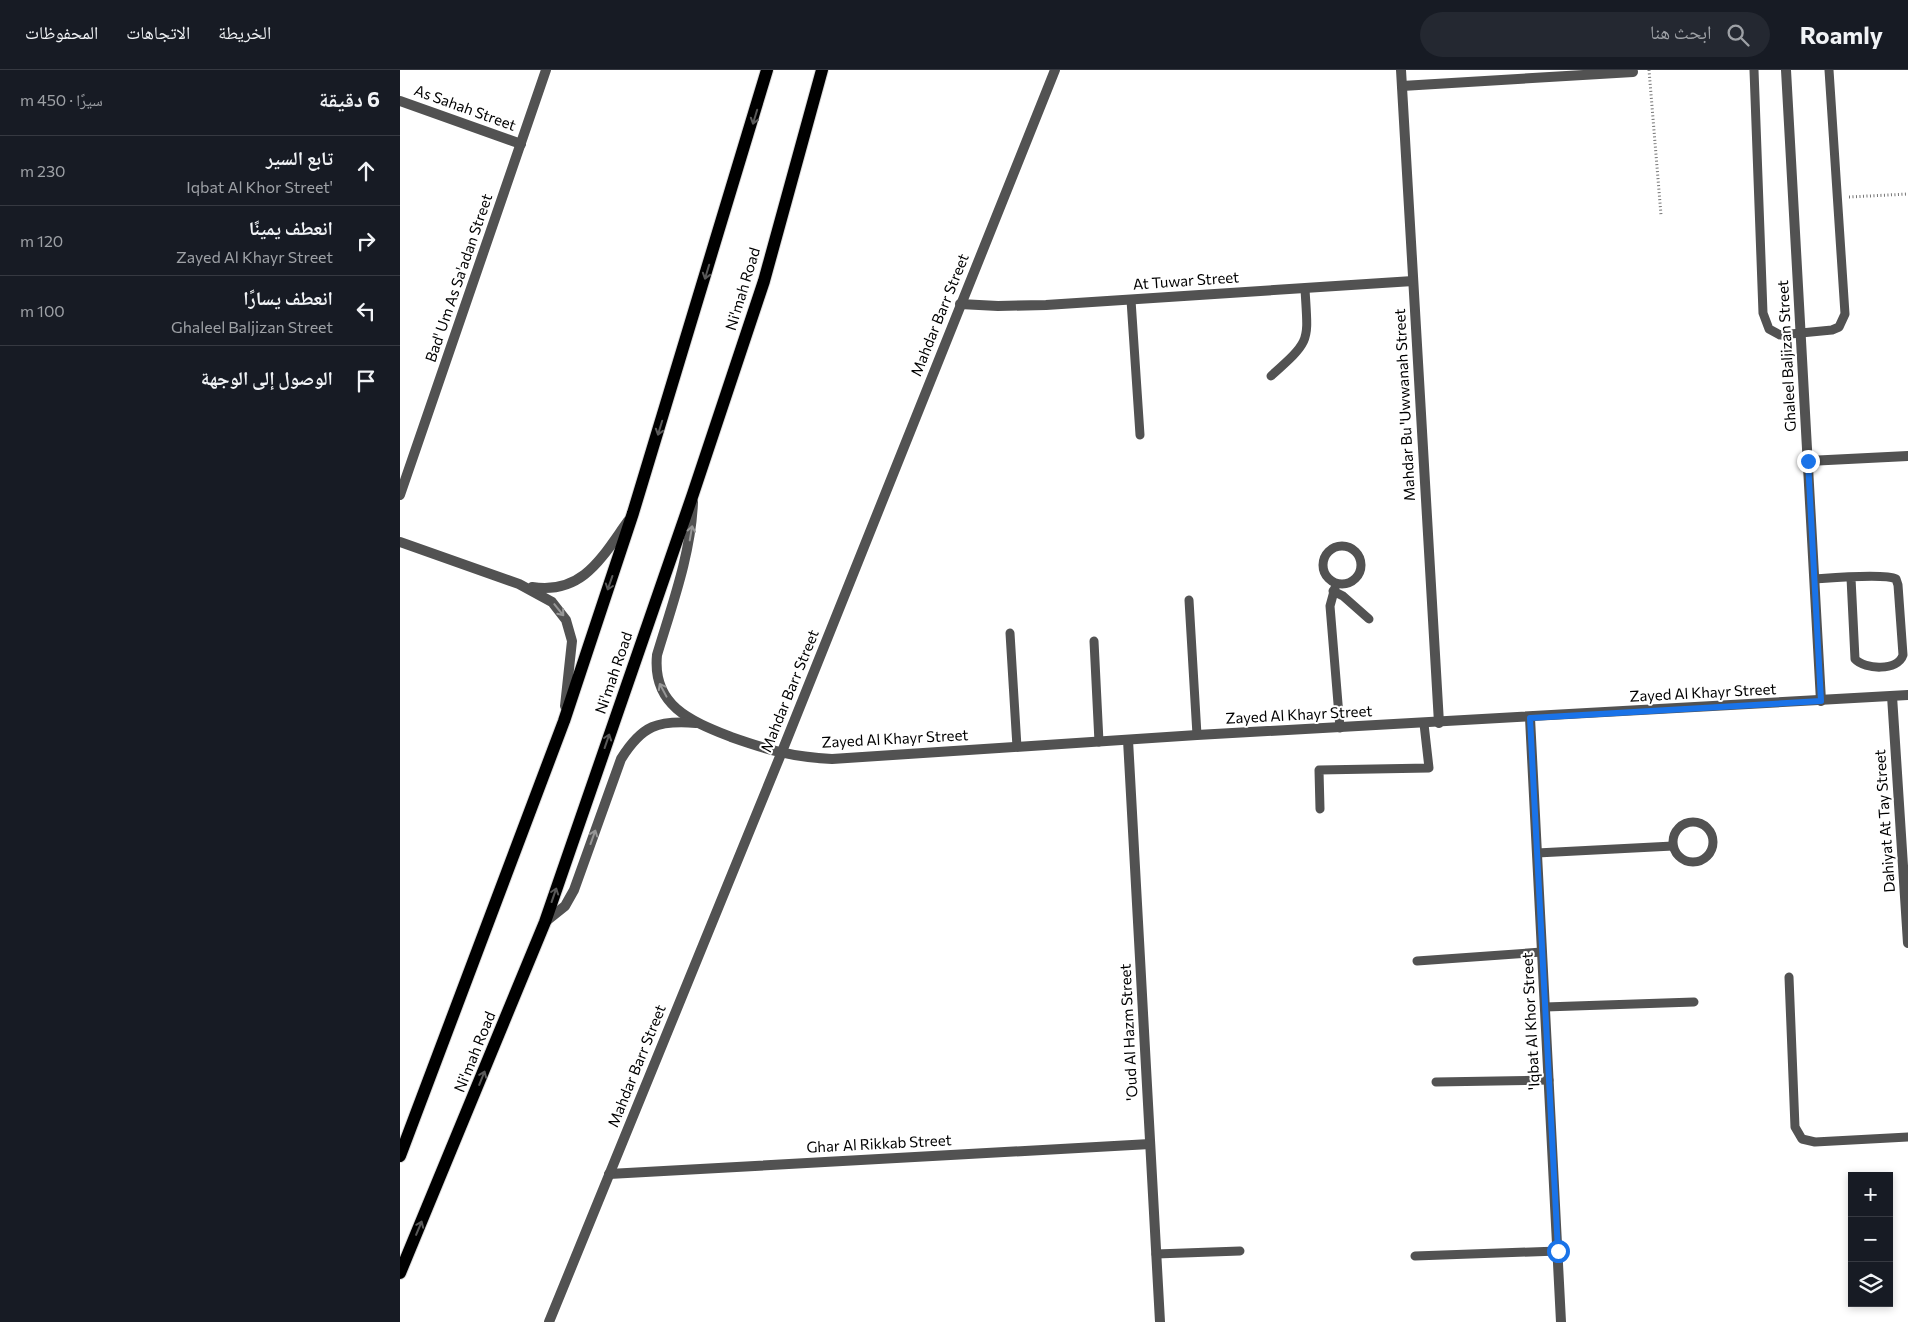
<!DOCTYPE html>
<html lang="ar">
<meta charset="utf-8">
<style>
:root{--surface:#171b24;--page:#242831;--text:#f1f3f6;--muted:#9ea1a6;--line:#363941}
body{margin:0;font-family:Commissioner,"Noto Naskh Arabic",sans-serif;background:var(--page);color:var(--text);direction:rtl}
.controls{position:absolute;right:15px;bottom:15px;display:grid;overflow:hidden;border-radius:0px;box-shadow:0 2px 8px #0003}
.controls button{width:45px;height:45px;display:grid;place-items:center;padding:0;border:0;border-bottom:1px solid var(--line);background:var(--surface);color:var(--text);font:25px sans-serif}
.stop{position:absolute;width:15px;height:15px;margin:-11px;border:4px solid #1a73e8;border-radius:50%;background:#fff}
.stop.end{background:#1a73e8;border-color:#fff;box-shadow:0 1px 5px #0008}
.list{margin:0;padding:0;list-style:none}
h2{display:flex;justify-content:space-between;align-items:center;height:65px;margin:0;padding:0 20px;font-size:21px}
h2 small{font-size:16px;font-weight:400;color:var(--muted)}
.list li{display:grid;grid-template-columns:32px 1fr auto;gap:15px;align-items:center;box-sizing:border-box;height:70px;padding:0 20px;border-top:1px solid var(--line)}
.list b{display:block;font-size:19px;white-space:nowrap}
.list p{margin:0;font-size:16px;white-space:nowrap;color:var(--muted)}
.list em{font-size:16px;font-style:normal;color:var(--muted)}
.icon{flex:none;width:28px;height:28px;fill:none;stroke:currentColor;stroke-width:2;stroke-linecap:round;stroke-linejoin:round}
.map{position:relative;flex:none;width:1508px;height:1252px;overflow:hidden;direction:ltr}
header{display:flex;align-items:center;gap:30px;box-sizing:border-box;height:70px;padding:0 25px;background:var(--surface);border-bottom:1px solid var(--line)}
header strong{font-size:24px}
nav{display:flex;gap:28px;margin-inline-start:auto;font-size:18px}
.search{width:350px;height:45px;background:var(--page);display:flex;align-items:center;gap:12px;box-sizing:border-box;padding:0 18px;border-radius:28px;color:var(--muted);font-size:19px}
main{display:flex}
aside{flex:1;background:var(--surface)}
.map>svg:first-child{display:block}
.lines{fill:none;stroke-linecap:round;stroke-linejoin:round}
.primary-casing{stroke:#dbdbdb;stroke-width:14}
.path{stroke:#747474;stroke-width:3;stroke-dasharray:1 2.5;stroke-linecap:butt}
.service{stroke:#525252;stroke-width:9}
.minor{stroke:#525252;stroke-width:10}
.tertiary{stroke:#525252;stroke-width:10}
.primary{stroke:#000;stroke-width:12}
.oneway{stroke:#595959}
.oneway2{stroke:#979797}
.route{stroke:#1a73e8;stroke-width:6}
.labels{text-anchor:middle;stroke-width:4;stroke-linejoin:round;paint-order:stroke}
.street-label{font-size:15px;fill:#000;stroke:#fff}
</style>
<header>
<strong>Roamly</strong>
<div class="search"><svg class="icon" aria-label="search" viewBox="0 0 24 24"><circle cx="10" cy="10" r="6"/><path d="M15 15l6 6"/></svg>ابحث هنا</div>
<nav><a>الخريطة</a><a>الاتجاهات</a><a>المحفوظات</a></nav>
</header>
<main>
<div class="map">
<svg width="1508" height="1252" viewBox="0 0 1508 1252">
<rect width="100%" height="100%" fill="#fff"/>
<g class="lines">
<g class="primary-casing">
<g id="primary">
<polyline points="0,1086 164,651 233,443 367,0"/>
<polyline points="0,1203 145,852 293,424 364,211 422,0"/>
</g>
</g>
<g class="path">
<polyline points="1249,0 1261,145"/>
<polyline points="1449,127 1508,124"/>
</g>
<g class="service">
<polyline points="1354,0 1363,243 1369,259 1380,265 1432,260 1439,257 1445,244 1429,0"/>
<polyline points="731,230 740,365"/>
<path d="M 871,306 C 912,269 908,273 905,219"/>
<circle cx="942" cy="495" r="19"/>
<path d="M 1415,509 C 1430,508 1485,503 1496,509 L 1498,515 L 1503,585 C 1498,601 1465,600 1455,589 L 1451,508"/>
<polyline points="936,514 930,536 940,658"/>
<polyline points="933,521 943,526 969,549"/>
<polyline points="789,530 797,665"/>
<polyline points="610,563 617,677"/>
<polyline points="694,571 699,672"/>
<polyline points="920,739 919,700 1029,698 1024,654"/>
<circle cx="1293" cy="772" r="20"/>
<polyline points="1137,783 1273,776"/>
<polyline points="1017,891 1142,882"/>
<polyline points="1389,907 1395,1057 1402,1069 1415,1072 1508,1067"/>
<polyline points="1145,937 1294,932"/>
<polyline points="1036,1012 1149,1010"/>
<polyline points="756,1184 840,1181"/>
<polyline points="1015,1186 1158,1181"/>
</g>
<g class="minor">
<polyline points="1001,0 1039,653"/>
<polyline points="1386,0 1421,631"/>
<polyline points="1002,16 1233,2"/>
<polyline points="0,31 121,74"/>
<polyline points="560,234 598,236 646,235 1013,211"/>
<polyline points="1408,391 1508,386"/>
<polyline points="0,425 146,0"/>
<polyline points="0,472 119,514 152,532 166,550 172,571 165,636"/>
<path d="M 132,517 C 183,525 202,487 228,451"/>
<polyline points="1492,626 1508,873"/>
<polyline points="1130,648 1161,1252"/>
<polyline points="728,670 760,1252"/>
<polyline points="209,1104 750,1074"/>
<polyline points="149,1252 381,684 655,0"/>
</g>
<g class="tertiary">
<path d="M 293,432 C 291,484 272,535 257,585 C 252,636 291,651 331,667 C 368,680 392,687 432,689 L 797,665 L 1508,625"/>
<path d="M 145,852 L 165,836 L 174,820 L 221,689 C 242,655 258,650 296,653"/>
</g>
<use href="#primary" class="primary"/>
</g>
<defs><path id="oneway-shaft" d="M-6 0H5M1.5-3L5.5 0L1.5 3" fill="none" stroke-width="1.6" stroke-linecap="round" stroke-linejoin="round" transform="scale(1.25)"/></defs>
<g class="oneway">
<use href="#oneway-shaft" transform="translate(355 47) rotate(107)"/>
<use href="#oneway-shaft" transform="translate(307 202) rotate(107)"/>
<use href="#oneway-shaft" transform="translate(260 358) rotate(107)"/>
<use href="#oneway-shaft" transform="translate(210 513) rotate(109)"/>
<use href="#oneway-shaft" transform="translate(207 671) rotate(-71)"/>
<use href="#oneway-shaft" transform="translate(154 825) rotate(-71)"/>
<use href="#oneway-shaft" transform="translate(82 1008) rotate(-68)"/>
<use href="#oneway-shaft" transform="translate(19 1158) rotate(-67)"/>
</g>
<g class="oneway2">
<use href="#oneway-shaft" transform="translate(291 463) rotate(-80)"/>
<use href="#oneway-shaft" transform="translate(159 540) rotate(51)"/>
<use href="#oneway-shaft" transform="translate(263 620) rotate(-118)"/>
<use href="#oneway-shaft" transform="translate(193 767) rotate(-70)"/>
</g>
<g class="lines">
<polyline class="route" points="1158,1181 1130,648 1421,631 1408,391"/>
</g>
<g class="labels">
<g class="street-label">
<text transform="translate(65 38) rotate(20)" y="5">As Sahah Street</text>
<text transform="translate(59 208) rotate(-71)" y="5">Bad' Um As Sa'adan Street</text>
<text transform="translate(786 211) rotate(-4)" y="5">At Tuwar Street</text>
<text transform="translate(343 219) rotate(-73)" y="5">Ni'mah Road</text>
<text transform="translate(540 245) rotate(-68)" y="5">Mahdar Barr Street</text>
<text transform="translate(1387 286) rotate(-93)" y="5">Ghaleel Baljizan Street</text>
<text transform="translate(1005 335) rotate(-93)" y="5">Mahdar Bu 'Uwwanah Street</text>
<text transform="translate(214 603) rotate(-71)" y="5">Ni'mah Road</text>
<text transform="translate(390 621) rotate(-68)" y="5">Mahdar Barr Street</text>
<text transform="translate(1303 623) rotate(-3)" y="5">Zayed Al Khayr Street</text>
<text transform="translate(899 645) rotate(-3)" y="5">Zayed Al Khayr Street</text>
<text transform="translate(495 669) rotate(-3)" y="5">Zayed Al Khayr Street</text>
<text transform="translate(1485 751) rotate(-94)" y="5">Dahiyat At Tay Street</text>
<text transform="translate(1131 951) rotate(-93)" y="5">'Iqbat Al Khor Street</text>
<text transform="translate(729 962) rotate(-93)" y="5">'Oud Al Hazm Street</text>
<text transform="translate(75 982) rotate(-68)" y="5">Ni'mah Road</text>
<text transform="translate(237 996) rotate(-68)" y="5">Mahdar Barr Street</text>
<text transform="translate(479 1074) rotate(-3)" y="5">Ghar Al Rikkab Street</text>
</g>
</g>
</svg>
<div class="controls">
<button>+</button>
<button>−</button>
<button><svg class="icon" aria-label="layers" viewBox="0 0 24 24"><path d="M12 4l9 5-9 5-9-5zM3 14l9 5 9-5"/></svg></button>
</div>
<div class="stop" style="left:1158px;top:1181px"></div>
<div class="stop end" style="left:1408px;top:391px"></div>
</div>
<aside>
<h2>6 دقيقة<small>سيرًا · 450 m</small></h2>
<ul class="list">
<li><svg class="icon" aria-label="ahead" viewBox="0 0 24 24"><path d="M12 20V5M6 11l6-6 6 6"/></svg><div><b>تابع السير</b><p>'Iqbat Al Khor Street</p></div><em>230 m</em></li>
<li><svg class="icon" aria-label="right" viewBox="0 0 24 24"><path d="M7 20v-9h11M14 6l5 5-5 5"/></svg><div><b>انعطف يمينًا</b><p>Zayed Al Khayr Street</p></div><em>120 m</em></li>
<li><svg class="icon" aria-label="left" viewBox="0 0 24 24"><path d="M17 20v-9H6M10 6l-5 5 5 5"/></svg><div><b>انعطف يسارًا</b><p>Ghaleel Baljizan Street</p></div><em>100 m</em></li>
<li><svg class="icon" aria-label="arrive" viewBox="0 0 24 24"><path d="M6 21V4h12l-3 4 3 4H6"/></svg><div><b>الوصول إلى الوجهة</b></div></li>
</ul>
</aside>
</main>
